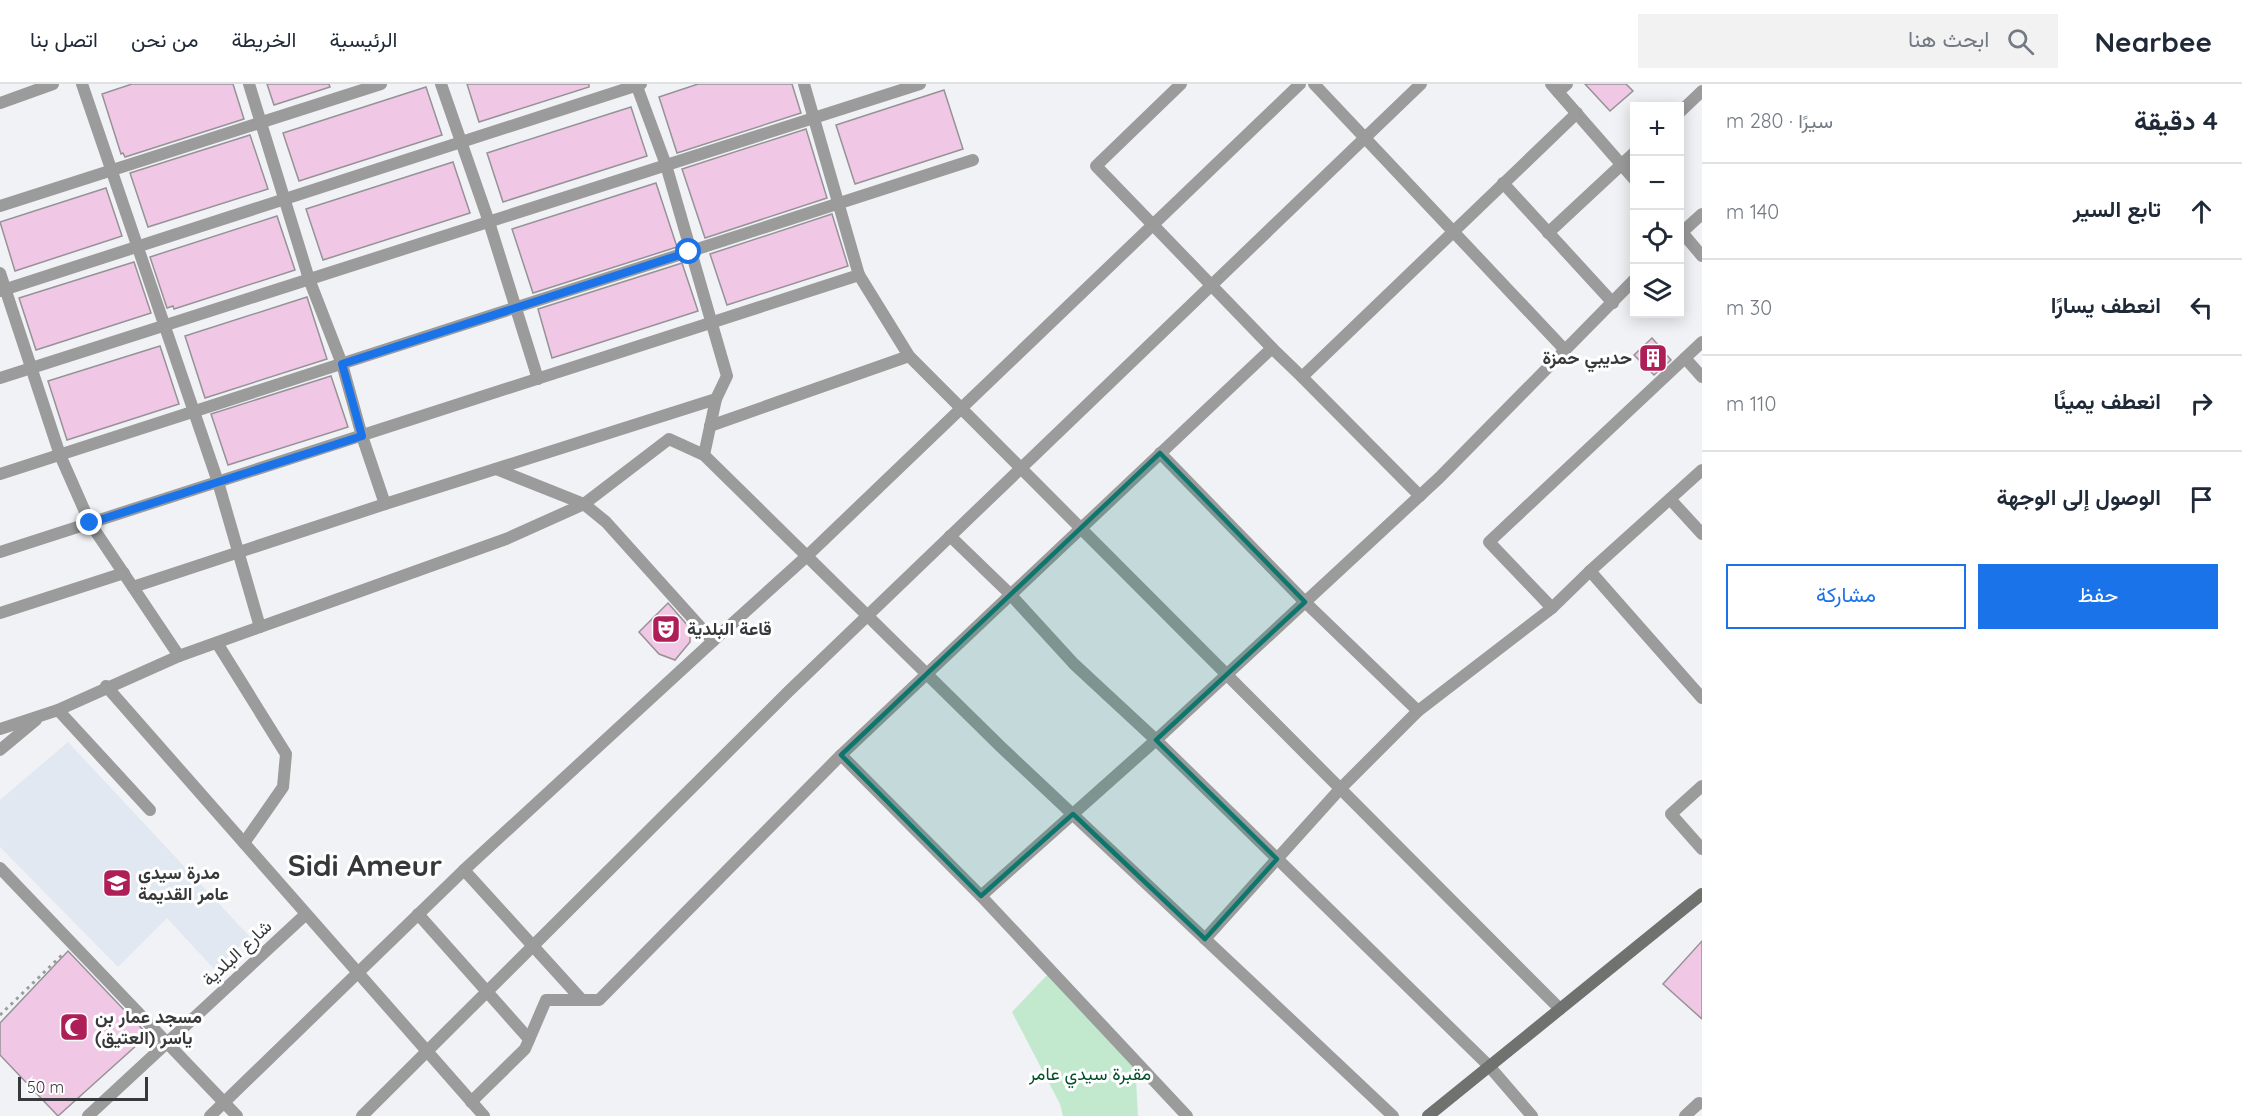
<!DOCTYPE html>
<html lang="ar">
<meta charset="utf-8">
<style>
:root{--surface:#fff;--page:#f2f2f3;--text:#1f2937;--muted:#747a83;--line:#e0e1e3;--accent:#1a73e8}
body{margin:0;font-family:Quicksand,Vazirmatn,sans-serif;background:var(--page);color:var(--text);direction:rtl}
.controls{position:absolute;right:18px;top:18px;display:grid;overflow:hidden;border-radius:0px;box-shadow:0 3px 15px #0003}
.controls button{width:54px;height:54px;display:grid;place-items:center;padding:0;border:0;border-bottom:2px solid var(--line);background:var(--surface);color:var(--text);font:30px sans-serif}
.scale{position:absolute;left:18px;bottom:15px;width:130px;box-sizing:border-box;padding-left:6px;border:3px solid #373839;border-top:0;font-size:16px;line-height:21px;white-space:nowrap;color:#373839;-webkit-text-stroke:4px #fff;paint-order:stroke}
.stop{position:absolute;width:18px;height:18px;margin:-14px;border:4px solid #1a73e8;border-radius:50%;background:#fff}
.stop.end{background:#1a73e8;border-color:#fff;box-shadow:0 2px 6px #0008}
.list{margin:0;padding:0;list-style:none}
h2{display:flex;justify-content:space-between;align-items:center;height:78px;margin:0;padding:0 24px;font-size:26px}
h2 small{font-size:20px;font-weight:400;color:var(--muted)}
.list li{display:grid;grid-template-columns:39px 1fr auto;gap:18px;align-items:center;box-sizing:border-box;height:96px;padding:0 24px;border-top:2px solid var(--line)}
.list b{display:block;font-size:22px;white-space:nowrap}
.list em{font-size:20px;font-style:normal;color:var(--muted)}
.actions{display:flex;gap:12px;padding:18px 24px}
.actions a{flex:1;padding:14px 0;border:2px solid var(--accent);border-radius:0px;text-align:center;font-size:21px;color:var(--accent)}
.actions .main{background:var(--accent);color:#fff}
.icon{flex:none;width:33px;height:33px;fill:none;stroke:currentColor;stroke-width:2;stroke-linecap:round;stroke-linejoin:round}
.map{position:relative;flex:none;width:1702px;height:1032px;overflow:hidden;direction:ltr}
header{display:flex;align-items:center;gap:36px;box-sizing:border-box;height:84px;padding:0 30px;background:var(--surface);border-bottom:2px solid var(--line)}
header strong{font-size:28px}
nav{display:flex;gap:33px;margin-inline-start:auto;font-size:21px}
.search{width:420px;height:54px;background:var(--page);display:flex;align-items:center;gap:15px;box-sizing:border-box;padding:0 21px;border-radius:0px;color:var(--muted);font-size:22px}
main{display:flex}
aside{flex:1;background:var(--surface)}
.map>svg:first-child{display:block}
.built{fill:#e2e8f2}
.green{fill:#c2e9ce}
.building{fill:#f1c7e6;stroke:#959395;stroke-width:1.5}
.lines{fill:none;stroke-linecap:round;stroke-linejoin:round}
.path{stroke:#9c9d9f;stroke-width:3;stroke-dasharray:3 4.5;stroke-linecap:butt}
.street{stroke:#9a9b9a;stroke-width:12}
.secondary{stroke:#707270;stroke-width:12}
.route{stroke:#1a73e8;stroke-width:8}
.marked{fill:#0f766e;fill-opacity:0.2;stroke:#0f766e;stroke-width:4.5;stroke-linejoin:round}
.labels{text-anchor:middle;stroke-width:6;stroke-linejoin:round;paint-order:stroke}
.poi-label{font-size:18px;font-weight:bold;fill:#373839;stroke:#fff;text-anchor:start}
.street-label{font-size:18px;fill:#373839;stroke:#fff}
.park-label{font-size:18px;fill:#03502c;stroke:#fff}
.town-label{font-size:30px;font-weight:bold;fill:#373839;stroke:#fff}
</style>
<header>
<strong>Nearbee</strong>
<div class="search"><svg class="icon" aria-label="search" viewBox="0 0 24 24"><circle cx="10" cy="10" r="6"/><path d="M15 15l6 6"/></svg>ابحث هنا</div>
<nav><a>الرئيسية</a><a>الخريطة</a><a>من نحن</a><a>اتصل بنا</a></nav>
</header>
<main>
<aside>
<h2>4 دقيقة<small>سيرًا · 280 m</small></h2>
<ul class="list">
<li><svg class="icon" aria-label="ahead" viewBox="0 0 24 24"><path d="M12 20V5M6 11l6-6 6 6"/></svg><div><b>تابع السير</b></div><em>140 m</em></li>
<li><svg class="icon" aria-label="left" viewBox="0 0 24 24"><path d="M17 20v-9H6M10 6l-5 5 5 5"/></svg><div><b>انعطف يسارًا</b></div><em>30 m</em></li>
<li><svg class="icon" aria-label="right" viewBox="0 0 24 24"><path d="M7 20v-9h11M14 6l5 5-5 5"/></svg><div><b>انعطف يمينًا</b></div><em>110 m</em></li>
<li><svg class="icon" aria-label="arrive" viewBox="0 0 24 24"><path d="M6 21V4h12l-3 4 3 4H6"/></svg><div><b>الوصول إلى الوجهة</b></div></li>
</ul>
<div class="actions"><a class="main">حفظ</a><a>مشاركة</a></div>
</aside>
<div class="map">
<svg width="1702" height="1032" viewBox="0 0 1702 1032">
<rect width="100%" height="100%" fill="#f1f2f5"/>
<polygon class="built" points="68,658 250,853 214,885 167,834 118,883 0,763 0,716"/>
<polygon class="green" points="1049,889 1135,978 1138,1032 1063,1032 1060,1020 1012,928"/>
<g class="building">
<polygon points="132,0 233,0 244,35 125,73 123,69 121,70 102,10"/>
<polygon points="267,0 329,0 330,3 274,21"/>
<polygon points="467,0 589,0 589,3 479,38"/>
<polygon points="698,0 792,0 801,29 677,69 659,13"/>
<polygon points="1585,0 1626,0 1633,7 1610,27"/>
<polygon points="426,3 442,51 299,97 283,49"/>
<polygon points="944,6 963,65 855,100 836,41"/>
<polygon points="631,23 647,72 503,118 487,69"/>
<polygon points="806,45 827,114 705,154 682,85"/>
<polygon points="250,51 268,105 148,143 130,89"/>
<polygon points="453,78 470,129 323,176 306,125"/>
<polygon points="656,99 677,163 533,209 512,145"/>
<polygon points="106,104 122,152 15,187 0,138"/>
<polygon points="832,130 848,182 727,221 710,170"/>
<polygon points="277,132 295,186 174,225 173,222 167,224 150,173"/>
<polygon points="134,178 151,229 36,266 19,214"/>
<polygon points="682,179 698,227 552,274 538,225"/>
<polygon points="307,213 327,275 205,314 185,252"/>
<polygon points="1652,254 1671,276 1654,291 1634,271"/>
<polygon points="160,262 179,320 67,356 48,297"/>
<polygon points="331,292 348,343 228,381 211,330"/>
<polygon points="668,519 690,544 690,558 675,576 659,570 639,548"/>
<polygon points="1702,857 1702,935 1663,900"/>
<polygon points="68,867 148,951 58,1032 0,971 0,939"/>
</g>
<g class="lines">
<polyline class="path" points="0,931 63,870"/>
<g class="street">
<polyline points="82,0 218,398 260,543"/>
<polyline points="441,0 489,138 538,295"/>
<polyline points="636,0 666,81 727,292 716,315"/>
<polyline points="1181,0 1096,82 1272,264 841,671 981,812 1187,1032"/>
<polyline points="1314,0 1565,266"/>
<polyline points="1551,0 1634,95"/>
<polyline points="1558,8 1567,0"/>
<polyline points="0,19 53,0"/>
<polyline points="1680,28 1702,7"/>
<polyline points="1503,99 1613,219"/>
<polyline points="0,122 381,0"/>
<polyline points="1680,146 1702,172"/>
<polyline points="1548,149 1634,69"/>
<polyline points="1680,150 1702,130"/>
<polyline points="0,189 60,371 90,439 179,572 58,626 0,645"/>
<polyline points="859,191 909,272 1560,925"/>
<polyline points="0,207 641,0"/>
<polyline points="1702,258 1685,274 1702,293"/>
<polyline points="1272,264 1302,293 1577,29"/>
<polyline points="1302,293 1420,412"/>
<polyline points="0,294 920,0"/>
<polyline points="710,342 909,272"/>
<polyline points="1160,369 1305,518 1418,627"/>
<polyline points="496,385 584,420 669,355 704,371 1001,663 1393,1032"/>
<polyline points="1702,386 1590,487 1702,614"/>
<polyline points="0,390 973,76"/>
<polyline points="1670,415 1702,450"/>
<polyline points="385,420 716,315 704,371"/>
<polyline points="950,452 1010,510 1074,580 1156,656 1489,982 1532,1032"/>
<polyline points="0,468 859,191 804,0"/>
<polyline points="1590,487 1552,524 1489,458 1685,274"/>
<polyline points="133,503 385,420 362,352 342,280 309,195 249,0"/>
<polyline points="0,529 124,489"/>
<polyline points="217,559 286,670 283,703 244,759"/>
<polyline points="179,572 506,455 584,420 606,438 713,557 807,472 1300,0"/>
<polyline points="106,602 484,1032"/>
<polyline points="58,626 150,726"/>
<polyline points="0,666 36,636"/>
<polyline points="1702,702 1671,730 1702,765"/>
<polyline points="0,784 237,1032"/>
<polyline points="464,786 582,916"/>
<polyline points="981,812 1156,656 1439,394 1634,196"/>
<polyline points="418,830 529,955"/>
<polyline points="1205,855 1340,705 1418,627 1552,524"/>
<polyline points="471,1018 525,965 546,916 599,916 841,671"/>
<polyline points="88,1032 306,830"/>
<polyline points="210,1032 464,786 713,557"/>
<polyline points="362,1032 788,608 1421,0"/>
<polyline points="1685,1032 1699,1019"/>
</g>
<polyline class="secondary" points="1428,1032 1702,810"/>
</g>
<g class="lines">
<polyline class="route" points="90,439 362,352 342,280 689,168"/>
</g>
<path class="marked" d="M 1160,369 L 1305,518 L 1156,656 L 1277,775 L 1205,855 L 1073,730 L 981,812 L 841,671 Z"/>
<defs>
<g id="building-square" transform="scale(1.5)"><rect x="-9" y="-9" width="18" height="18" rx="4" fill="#ae1f57" stroke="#fff"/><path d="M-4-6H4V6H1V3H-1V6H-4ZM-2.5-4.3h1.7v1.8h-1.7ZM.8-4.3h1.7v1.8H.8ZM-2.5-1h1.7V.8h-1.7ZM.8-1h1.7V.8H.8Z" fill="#fff"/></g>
<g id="theatre-square" transform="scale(1.5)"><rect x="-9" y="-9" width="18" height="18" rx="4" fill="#ae1f57" stroke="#fff"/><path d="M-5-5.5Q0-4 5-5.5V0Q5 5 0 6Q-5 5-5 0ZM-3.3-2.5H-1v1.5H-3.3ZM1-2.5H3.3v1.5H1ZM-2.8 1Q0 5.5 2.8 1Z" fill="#fff"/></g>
<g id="school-square" transform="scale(1.5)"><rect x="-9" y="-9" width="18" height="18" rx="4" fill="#ae1f57" stroke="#fff"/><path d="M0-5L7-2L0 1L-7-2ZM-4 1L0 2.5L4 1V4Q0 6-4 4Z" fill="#fff"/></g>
<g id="mosque-square" transform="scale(1.5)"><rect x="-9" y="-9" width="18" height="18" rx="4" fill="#ae1f57" stroke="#fff"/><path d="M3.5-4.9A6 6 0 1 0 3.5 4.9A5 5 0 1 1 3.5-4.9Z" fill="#fff"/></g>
</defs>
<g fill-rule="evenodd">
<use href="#building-square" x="1653" y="274"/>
<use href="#theatre-square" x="666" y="545"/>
<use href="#school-square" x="117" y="799"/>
<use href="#mosque-square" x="74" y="943"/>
</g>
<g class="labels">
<g class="poi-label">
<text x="1632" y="280" text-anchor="end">حديبي حمزة</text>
<text x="687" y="551">قاعة البلدية</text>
<text x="138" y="795">مدرة سيدي<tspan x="138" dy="21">عامر القديمة</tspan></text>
<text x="95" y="939">مسجد عمار بن<tspan x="95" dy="21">ياسر (العتيق)</tspan></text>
</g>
<g class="street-label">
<text transform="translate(237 869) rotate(-43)" y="6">شارع البلدية</text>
</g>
<g class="park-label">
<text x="1090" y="996">مقبرة سيدي عامر</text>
</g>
<g class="town-label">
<text x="365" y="792">Sidi Ameur</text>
</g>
</g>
</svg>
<div class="controls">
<button>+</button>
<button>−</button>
<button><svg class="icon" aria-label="locate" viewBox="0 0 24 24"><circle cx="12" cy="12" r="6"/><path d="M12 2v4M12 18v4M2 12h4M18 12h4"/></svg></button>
<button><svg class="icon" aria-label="layers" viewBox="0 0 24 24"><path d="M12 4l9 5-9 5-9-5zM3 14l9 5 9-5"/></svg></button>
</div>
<div class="scale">50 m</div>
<div class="stop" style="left:689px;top:168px"></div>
<div class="stop end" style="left:90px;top:439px"></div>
</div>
</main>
